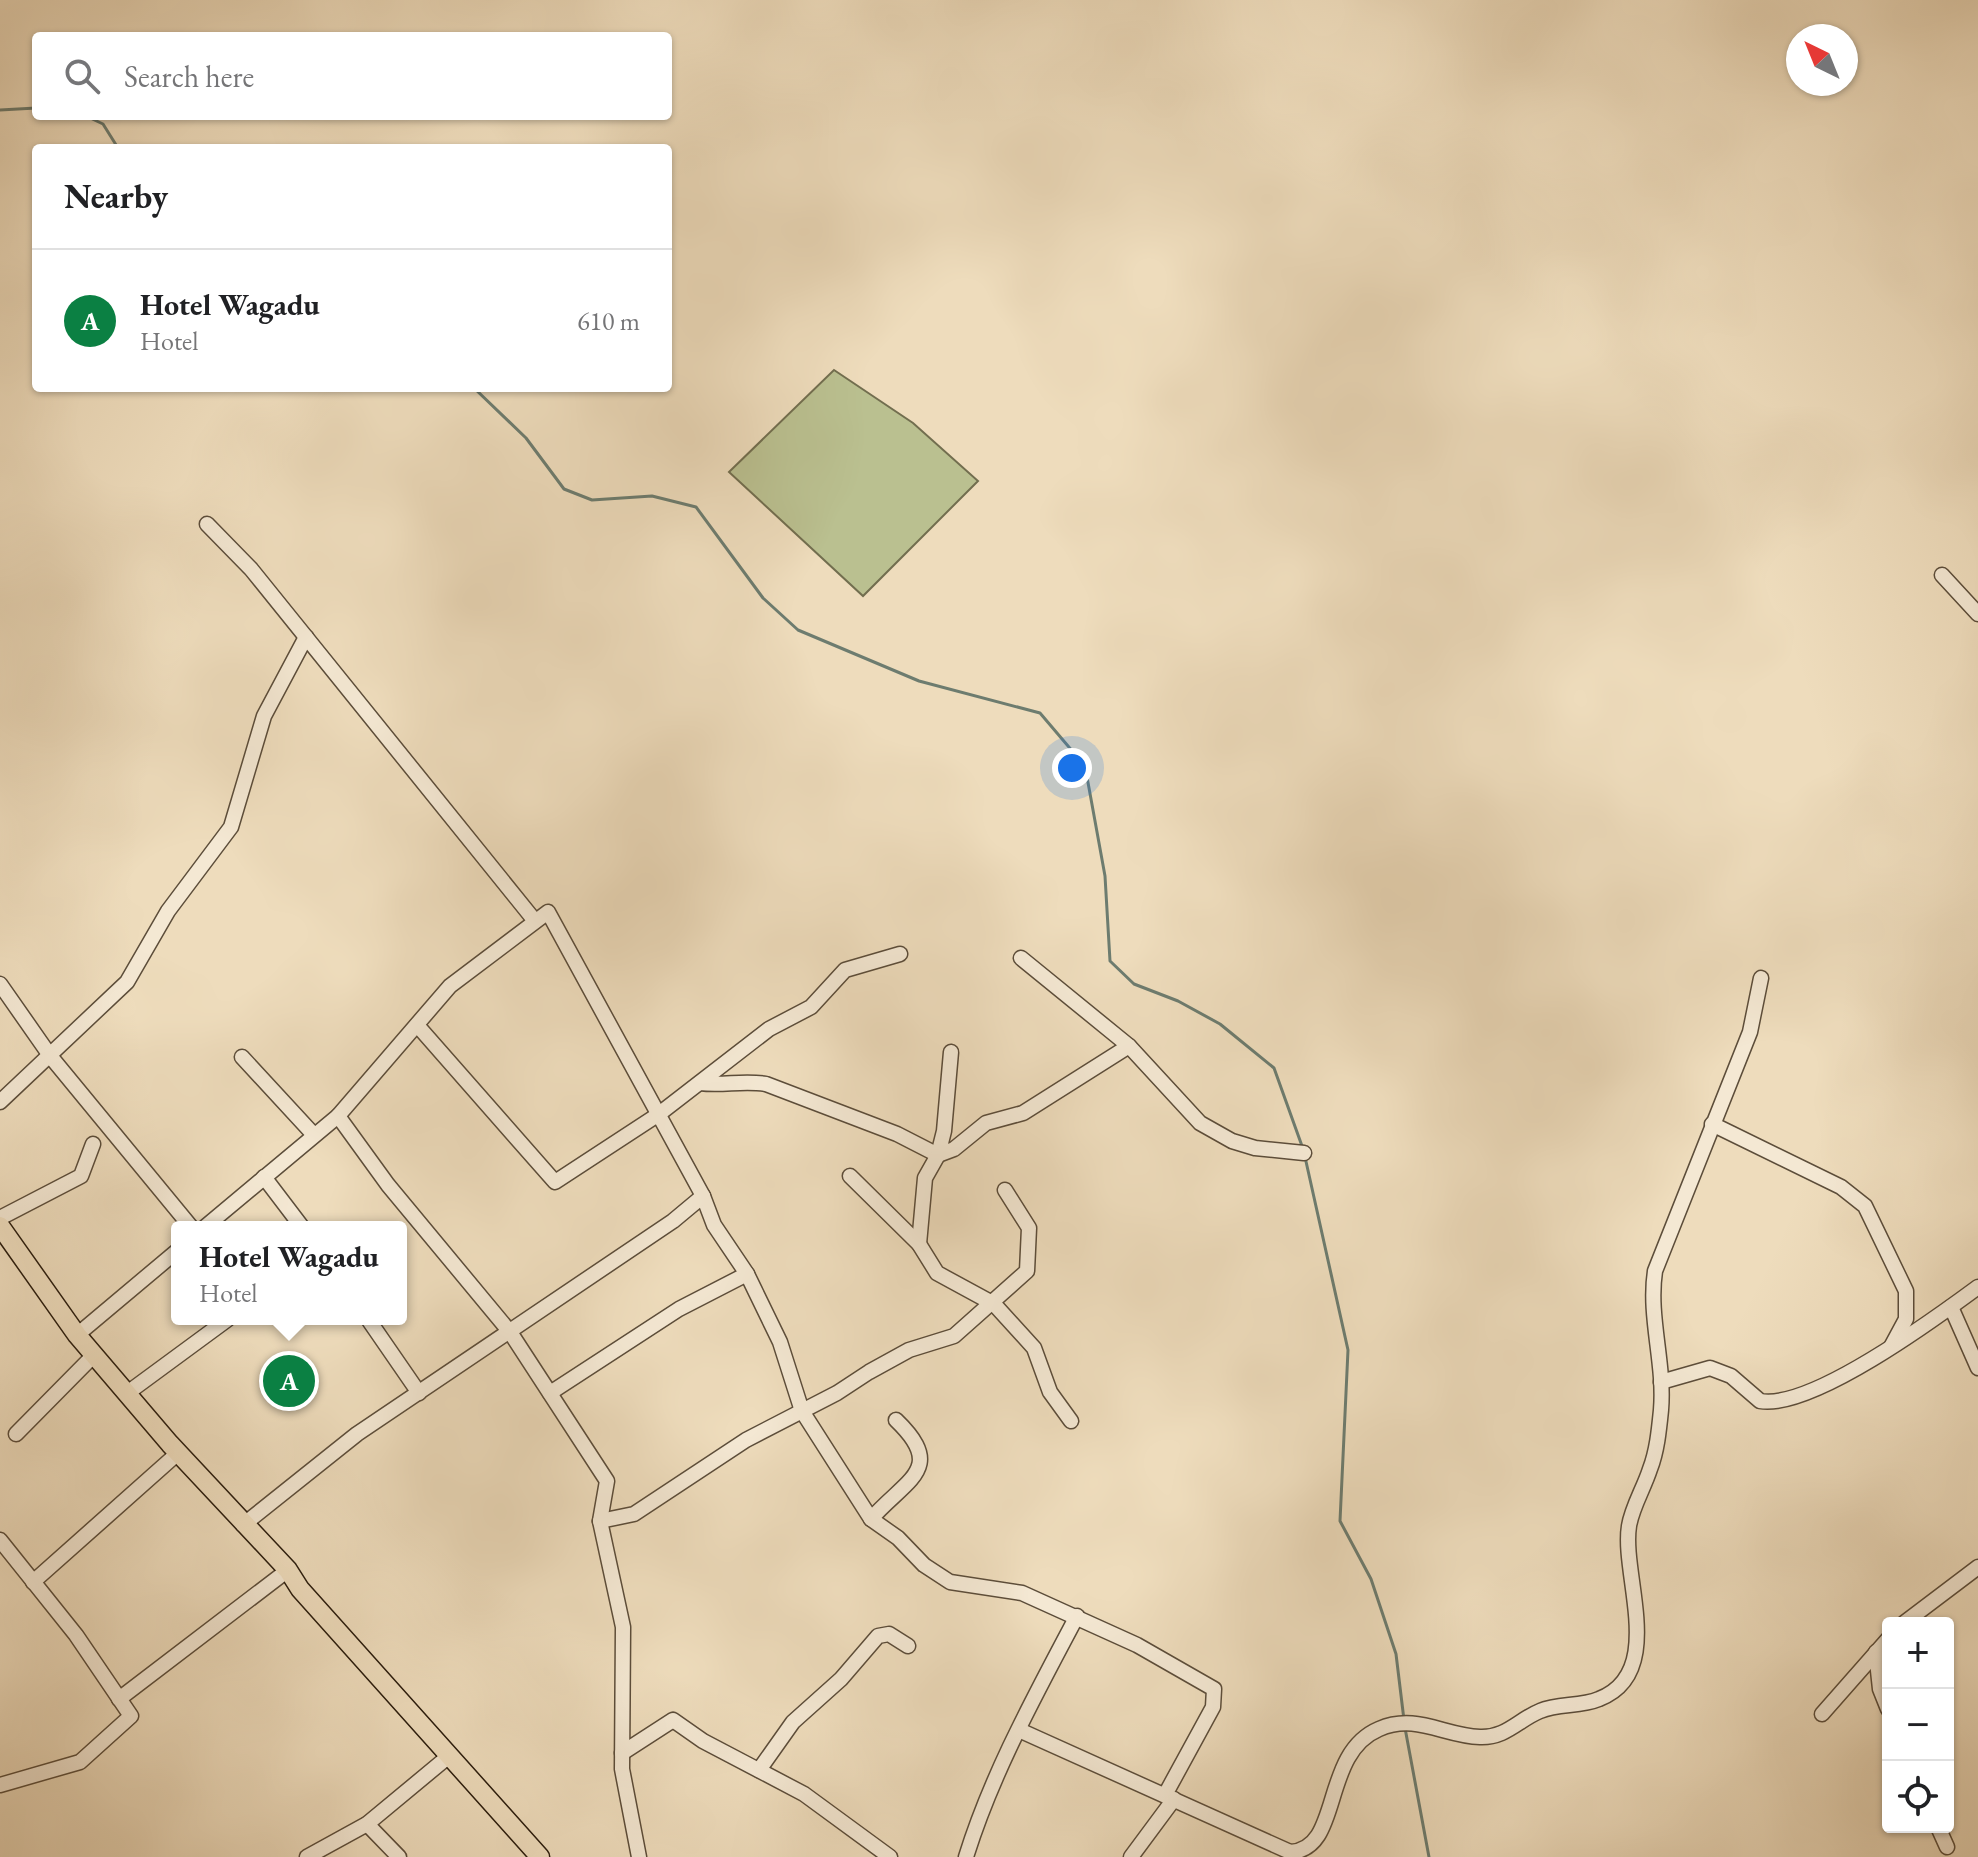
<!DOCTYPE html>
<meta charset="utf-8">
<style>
:root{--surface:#fff;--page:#f6f6f6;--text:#202124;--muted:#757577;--line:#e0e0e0;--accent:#0b8043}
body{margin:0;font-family:"EB Garamond",serif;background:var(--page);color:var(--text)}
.controls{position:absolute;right:24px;bottom:24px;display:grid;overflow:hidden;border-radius:8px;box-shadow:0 2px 6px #0004}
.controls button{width:72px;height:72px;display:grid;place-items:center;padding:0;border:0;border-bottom:2px solid var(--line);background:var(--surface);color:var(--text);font:40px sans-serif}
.compass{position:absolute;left:1786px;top:24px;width:72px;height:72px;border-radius:50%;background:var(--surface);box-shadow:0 2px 6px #0004;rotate:317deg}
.you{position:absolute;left:1072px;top:768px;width:28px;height:28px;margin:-20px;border:6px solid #fff;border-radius:50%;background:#1a73e8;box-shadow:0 0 0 12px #1a73e833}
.badge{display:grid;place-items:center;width:52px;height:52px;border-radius:50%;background:var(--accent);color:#fff;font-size:26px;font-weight:700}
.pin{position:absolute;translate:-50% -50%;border:4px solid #fff;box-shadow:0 2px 8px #0006}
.popup{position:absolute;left:171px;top:1221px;width:236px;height:104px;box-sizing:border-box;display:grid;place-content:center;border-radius:8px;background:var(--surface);filter:drop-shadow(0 2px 6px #0005);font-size:26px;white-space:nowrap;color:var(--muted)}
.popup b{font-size:30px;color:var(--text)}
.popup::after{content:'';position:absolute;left:50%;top:100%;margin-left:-16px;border:16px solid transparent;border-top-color:var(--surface)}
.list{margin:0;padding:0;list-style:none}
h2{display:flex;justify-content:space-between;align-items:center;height:104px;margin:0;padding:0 32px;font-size:34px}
h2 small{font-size:26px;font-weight:400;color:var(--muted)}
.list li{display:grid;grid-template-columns:52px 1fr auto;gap:24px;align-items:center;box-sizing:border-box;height:144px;padding:0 32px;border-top:2px solid var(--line)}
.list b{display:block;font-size:30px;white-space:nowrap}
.list p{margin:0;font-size:26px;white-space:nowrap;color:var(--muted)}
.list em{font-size:26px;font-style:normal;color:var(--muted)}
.icon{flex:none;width:44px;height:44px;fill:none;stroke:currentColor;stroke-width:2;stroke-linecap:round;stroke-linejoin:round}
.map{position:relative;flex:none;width:1978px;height:1857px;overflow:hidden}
.search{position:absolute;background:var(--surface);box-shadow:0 2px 6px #0004;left:32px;top:32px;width:640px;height:88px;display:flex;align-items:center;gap:20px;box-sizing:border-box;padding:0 28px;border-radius:8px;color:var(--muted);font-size:30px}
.panel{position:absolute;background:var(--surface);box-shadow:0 2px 6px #0004;left:32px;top:144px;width:640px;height:248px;border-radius:8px}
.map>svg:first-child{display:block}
.green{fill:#bac090;stroke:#726e4f;stroke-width:2}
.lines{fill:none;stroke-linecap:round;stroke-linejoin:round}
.stream{stroke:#6d7c6f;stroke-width:3}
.minor-casing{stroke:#5c4d3a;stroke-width:17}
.major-casing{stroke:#2b1d0e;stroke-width:21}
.minor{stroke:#f4e8d3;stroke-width:14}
.major{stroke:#eedcbc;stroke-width:18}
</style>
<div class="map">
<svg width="1978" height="1857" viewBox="0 0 1978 1857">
<rect width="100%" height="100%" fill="#eedcbc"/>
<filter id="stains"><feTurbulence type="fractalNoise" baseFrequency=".0025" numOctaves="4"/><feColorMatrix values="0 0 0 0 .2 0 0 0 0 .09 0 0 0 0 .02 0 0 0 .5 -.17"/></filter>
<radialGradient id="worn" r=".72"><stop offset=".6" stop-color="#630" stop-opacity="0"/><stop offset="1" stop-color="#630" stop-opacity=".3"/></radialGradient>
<polygon class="green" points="834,370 913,423 978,481 863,596 729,472"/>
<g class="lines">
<g class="stream">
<polyline points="0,110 36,108"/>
<polyline points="86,116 103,124 118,148"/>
<polyline points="474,388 526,438 564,489 592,500 652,496 696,507 763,598 798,630 919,681 1040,713 1085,766 1105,876 1110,961 1134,984 1178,1001 1220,1024 1274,1068 1302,1146"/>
<polyline points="1305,1157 1348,1350 1340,1521 1371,1579 1396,1654 1404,1720"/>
<polyline points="1405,1728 1429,1857"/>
</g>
<g class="minor-casing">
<g id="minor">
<polyline points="207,524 251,569 535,921"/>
<polyline points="1942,575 1978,614"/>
<polyline points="1021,958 1129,1046 1200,1123 1232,1141 1255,1148 1304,1153"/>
<polyline points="0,984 51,1057 191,1227"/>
<polyline points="417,1025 555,1182 659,1114 769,1029 811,1007 845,970 900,954"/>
<polyline points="242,1057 314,1135"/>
<path d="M 700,1083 C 723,1086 743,1080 766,1084 L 897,1134 L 938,1155 L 954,1149 L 986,1123 L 1023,1113 L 1129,1046"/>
<polyline points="0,1102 127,982 168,911 231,827 264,716 306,637"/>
<polyline points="338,1116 388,1185 510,1332 607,1481 600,1521 623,1627 622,1769 639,1857"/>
<polyline points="1712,1124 1841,1187 1865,1206 1906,1291 1906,1319 1892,1345"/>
<polyline points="850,1176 919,1244 937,1273 994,1304 1034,1348 1050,1392 1071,1421"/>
<polyline points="264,1177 302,1227"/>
<polyline points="0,1218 81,1176 93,1144"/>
<polyline points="205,1227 338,1116 450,986 548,912 703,1196 714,1225 747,1274 780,1342 802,1411 871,1519 898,1538 924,1565 950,1582 1022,1593 1137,1645 1214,1689 1213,1707 1165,1795"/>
<polyline points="919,1244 925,1178 938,1155 944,1131 951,1052"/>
<polyline points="1951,1307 1978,1368"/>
<polyline points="368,1319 419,1393"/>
<polyline points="77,1335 177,1251"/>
<path d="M 1661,1382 L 1710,1368 L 1731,1376 L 1760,1401 C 1811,1410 1936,1318 1978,1287"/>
<polyline points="550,1393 679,1309 747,1274"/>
<polyline points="126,1394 228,1319"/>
<polyline points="16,1434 94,1355"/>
<path d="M 871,1519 C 906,1479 947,1469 896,1420"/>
<polyline points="600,1521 634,1514 746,1440 837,1393 869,1372 909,1350 954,1336 1027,1271 1029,1228 1005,1190"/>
<polyline points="243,1525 357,1434 673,1221 703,1196"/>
<polyline points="0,1540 76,1635 131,1716 80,1762 0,1785"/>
<polyline points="33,1582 178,1453"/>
<polyline points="1904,1623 1978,1567"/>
<polyline points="1876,1652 1880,1689 1888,1709"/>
<polyline points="119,1699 288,1570"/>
<polyline points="1822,1714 1888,1639"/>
<path d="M 1019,1730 L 1290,1852 C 1343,1850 1320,1754 1379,1729 C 1416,1713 1444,1736 1480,1737 C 1506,1738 1518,1720 1540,1711 C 1558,1703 1580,1707 1599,1699 C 1667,1673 1621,1575 1629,1526 C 1632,1507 1644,1488 1650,1469 C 1657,1451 1659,1430 1661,1410 C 1665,1363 1648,1317 1655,1271 L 1750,1032 L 1761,978"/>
<polyline points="622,1753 673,1720 703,1741 804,1794 890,1857"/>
<polyline points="759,1770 793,1722 841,1679 878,1636 889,1634 908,1646"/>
<polyline points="367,1824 399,1857"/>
<polyline points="1938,1827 1947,1847"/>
<polyline points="307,1857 367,1824 449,1756"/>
<path d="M 966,1857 C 992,1773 1036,1694 1077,1616"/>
<polyline points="1131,1857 1174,1799"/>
</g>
</g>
<g class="major-casing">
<polyline id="major" points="0,1226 77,1335 170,1444 288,1570 300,1589 540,1857"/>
</g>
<use href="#minor" class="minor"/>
<use href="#major" class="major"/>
</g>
<rect width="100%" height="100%" filter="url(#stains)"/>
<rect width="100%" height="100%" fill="url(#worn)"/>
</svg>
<div class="controls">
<button>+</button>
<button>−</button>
<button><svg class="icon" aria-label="locate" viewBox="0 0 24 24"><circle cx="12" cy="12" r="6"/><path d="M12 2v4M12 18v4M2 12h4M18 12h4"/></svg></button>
</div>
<svg class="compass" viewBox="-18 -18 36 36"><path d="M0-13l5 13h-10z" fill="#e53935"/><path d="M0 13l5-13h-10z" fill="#757577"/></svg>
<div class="you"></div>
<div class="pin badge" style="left:289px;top:1381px">A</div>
<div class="popup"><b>Hotel Wagadu</b>Hotel</div>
<div class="search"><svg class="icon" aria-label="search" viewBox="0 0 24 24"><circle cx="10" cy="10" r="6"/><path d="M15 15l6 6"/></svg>Search here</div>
<section class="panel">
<h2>Nearby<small></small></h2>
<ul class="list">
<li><span class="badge">A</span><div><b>Hotel Wagadu</b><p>Hotel</p></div><em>610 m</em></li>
</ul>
</section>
</div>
